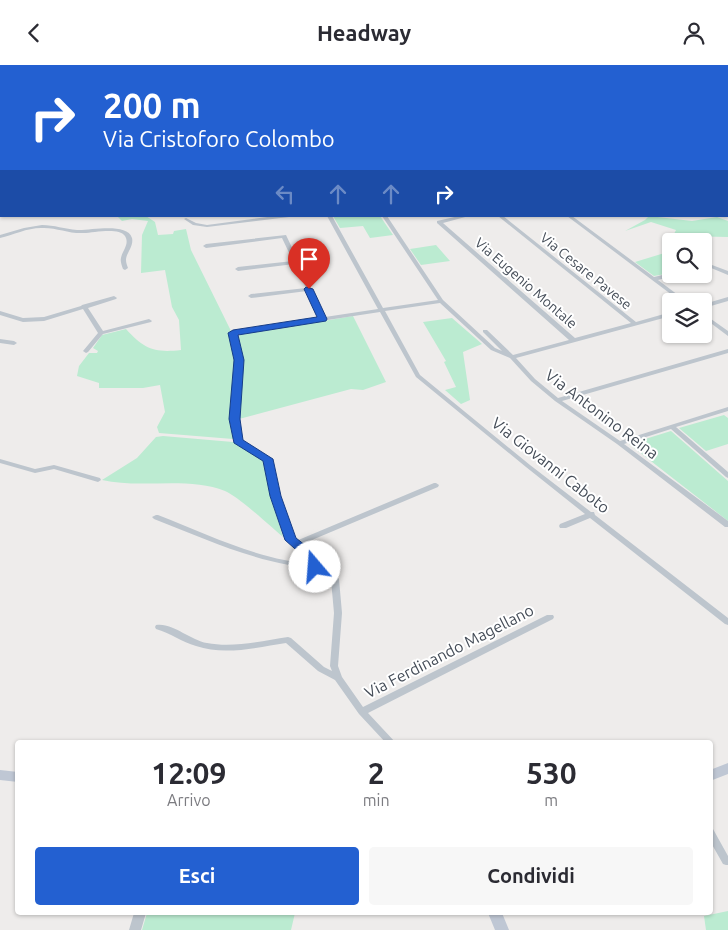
<!DOCTYPE html>
<html lang="it">
<style>
body{margin:0;font-family:Ubuntu,sans-serif;background:#f7f7f7;color:#2b2b33;height:100vh;display:flex;flex-direction:column;font-size:19px;white-space:nowrap}
*{box-sizing:border-box;margin:0}
p{font-size:16px;color:#7c7c81}
.icon{flex:none;width:28px;height:28px;fill:none;stroke:currentColor;stroke-width:2;stroke-linecap:round;stroke-linejoin:round}
.map{position:relative;flex:1;overflow:hidden}
.drawer{position:absolute;left:15px;top:675px;width:698px;height:175px;display:flex;flex-direction:column;background:#fff;border-radius:5px;box-shadow:0 1px 4px #0004}
.drawer>*{flex:none}
.banner{position:absolute;left:0px;top:0px;width:729px;height:152px;box-shadow:0 1px 4px #0004;background:#2360d1;color:#fff;overflow:hidden}
.buttons{position:absolute;left:662px;top:168px;display:grid;gap:10px}
.buttons a{display:grid;place-items:center;width:50px;height:50px;border-radius:5px;background:#fff;box-shadow:0 1px 4px #0004;font-size:25px}
.pin{position:absolute;display:grid;place-items:center;width:42px;height:42px;color:#fff;margin:-51px -21px;border-radius:50% 50% 50% 0;rotate:-45deg;box-shadow:0 0 5px #0007}
.pin .icon{rotate:45deg}
.me{position:absolute;width:55px;margin:-28px;rotate:342deg;stroke-linejoin:round;filter:drop-shadow(0 0 4px #0008)}
.turn{display:flex;align-items:center;gap:18px;height:105px;padding:0 20px;font-size:22px}
.turn .icon{width:65px;height:65px;stroke-width:2.5}
.turn b{display:block;font-size:35px;line-height:42px}
.lanes{display:flex;align-items:center;height:48px;padding:0 20px;background:#0003;justify-content:center;gap:25px;direction:ltr}
.lanes .off{opacity:.35}
.eta{display:flex;justify-content:space-evenly;align-items:center;height:85px;text-align:center}
.eta b{font-size:30px;font-weight:600;line-height:35px}
.primary-button{display:flex;gap:10px;margin-top:auto;padding:10px 20px}
.primary-button a{flex:1;height:58px;border-radius:5px;background:#2360d1;color:#fff;font-size:20px;font-weight:600;line-height:58px;text-align:center}
.primary-button a+a{background:#f7f7f7;color:#2b2b33}
header{display:flex;justify-content:space-between;align-items:center;height:65px;padding:0 20px;background:#fff;font-size:22px;font-weight:600}
.map>svg:first-child{display:block}
</style>
<header><svg class="icon" aria-label="back" viewBox="0 0 24 24"><path d="M15 5l-7 7 7 7"/></svg>Headway<svg class="icon" aria-label="person" viewBox="0 0 24 24"><circle cx="12" cy="8" r="4"/><path d="M4 21q1-7 8-7t8 7"/></svg></header>
<div class="map">
<svg width="728" height="865" viewBox="0 0 728 865">
<rect width="100%" height="100%" fill="#eeeceb"/>
<!-- green -->
<path fill="#bbebd1" d="M117,151h29l9,6 3,13 15,-1 1,-3 12,-2 5,21 40,81 -2,1 7,29 -4,57 1,21 -74,-6 -2,-6 8,-15 -5,-27 -17,3h-44v-5l-22,-7 2,-10 10,-13h8l1,-2 -5,-3 9,-13 24,-6c18,20 28,24 55,21l-2,-30 -7,-13 -7,-37 -24,3 1,-38 6,-14 -16,-2 -10,2z
M333,151h47l13,19 -23,3 -7,-12 -23,2z
M649,151l43,5 25,-4 11,4v16l-48,-1 -6,-2 2,-4 -25,-8 -26,9 20,-11z
M436,180l14,16 -29,4 -11,-16z
M671,186v22l-17,3 -19,-14z
M353,251l33,66 -23,8 -12,-1 -112,30 3,-62 -5,-16 3,-6z
M452,253l30,26 -19,8 7,48 -9,4 -16,-14 11,-3 -12,-25 2,-1 -23,-39z
M724,350l4,3v26l-22,7 -27,-23z
M671,366l57,50v40l-99,-77z
M163,371l70,6 30,16 8,39 12,40c-13,-11 -44,-40 -58,-46 -36,-15 -85,-2 -123,-11l35,-22 19,-21z
M728,846v19h-22l-2,-14z
M147,848h148l-4,17h-149z"/>
<g fill="none" stroke-linecap="round" stroke-linejoin="round">
<!-- minor -->
<path fill="#bdc5cd" fill-rule="evenodd" d="M91,0h5l1,1h-4z
M158,0h5l1,1h-4z
M187,0h24l2,1h-21z
M368,0h5l-2,1h-4z
M415,0h11l2,1h-10z
M498,0h5l1,1h-4z
M598,0h4l-1,1h-4z
M0,51h1v2h-1z
M0,143h1v3h-1z
M275,151h16l-2,1 -82,10 -14,-2 -9,-6 2,-1 10,5 11,2z
M327,151h5l51,92 55,-8 -56,-84h5l56,84 52,48 7,3 -19,-19v-2h4l26,25 56,-15 -132,-117v-2l22,-5h10l-26,7 132,115 56,-15 -133,-107h5l133,106 35,-10v4l-155,42 19,21 23,19 170,-49v4l-166,48 58,40 108,-34v4l-52,16 52,45v6l-2,-1 -55,-48 -47,15 104,77v6h-3l-108,-83 -62,-43 -24,-20 -21,-23 -19,-8 -51,-47 -55,8 35,64 110,90 61,47h3l1,3 133,103v7l-3,-1 -135,-106 -24,10h-6l-1,-2 1,-2 25,-10 -59,-47 -110,-90 -36,-65 -144,22 6,26 -4,59 3,21 27,16 4,5 6,35 15,43 3,2 138,-58h2l3,2 -1,2 -138,58 27,20 12,14 3,34 -4,53 4,11 21,30 184,-92h6l1,2 -1,2 -185,94 28,30h-10l-27,-29 -24,-34 -17,-9 -32,-28c-28,4 -61,13 -90,3 -14,-4 -26,-13 -40,-17l-1,-2 1,-2c16,-3 34,15 51,18 26,5 55,-2 81,-6l3,1 33,29 8,4 -2,-5 4,-53 -3,-33 -9,-11c-59,-3 -114,-29 -168,-50l-2,-2 4,-2h2c51,20 103,46 157,49l-29,-24 -14,-44 -6,-35 -2,-3 -29,-17 -3,-22 4,-59 -6,-27 3,-2 87,-13 -13,-27 -56,7 -3,-2 3,-2 55,-6 -12,-24 -56,7 -3,-2 3,-2 55,-6 -11,-23 -76,10 -3,-2 3,-2 80,-9 39,82 53,-8z
M567,151h5l82,61 17,-4 6,1v1l-19,5 28,21h-6z
M42,160c12,0 23,4 35,5 12,1 50,-8 55,8 2,8 -6,15 -6,22 0,3 1,5 2,8l-3,2 -2,-1c-1,-3 -3,-8 -2,-11 1,-7 9,-14 4,-22 -6,-9 -32,-3 -41,-3 -15,1 -28,-6 -43,-5 -14,0 -28,7 -41,10v-3l24,-7z
M704,197l24,9v4l-24,-10z
M114,231l3,2 -1,1 -28,9 15,23 46,-12 3,2 -1,1 -48,12 -15,18 -2,1 -3,-2 15,-18 -15,-24 -39,12 -21,1 -23,-7v-4l23,7 21,-1 37,-11 1,-1z
M728,232v4l-24,7v-4z
M704,249l24,17v5l-24,-18z
M0,274l14,2 3,2 -3,2 -14,-2z
M0,394l35,10 19,-4 46,13 1,2 -3,2 -44,-13 -19,4 -35,-10z
M710,763l3,1 15,27v9h-2l-3,-1 -13,-23z"/>
<!-- tertiary -->
<path fill="#bdc5cd" fill-rule="evenodd" d="M1,79v4l-1,1v-4z
M134,848h12l-5,17h-12z"/>
<!-- secondary -->
<path fill="#bfc7d4" fill-rule="evenodd" d="M728,698v11l-18,7v-11z
M0,705l18,2v10l-18,-2z
M488,848h14l7,17h-14z"/>
</g>
<!-- route -->
<path fill="#2360d1" stroke="#173e88" d="M306,222l7,2 14,30 -1,2 -88,14 6,25 -4,59 3,21 30,19 8,37 15,42 33,26 1,3 -6,4 -13,-1 -2,-3 3,-3 -27,-24 -15,-44 -7,-35 -29,-18 -5,-24 5,-59 -6,-27 5,-3 84,-13 -13,-28z"/>
<g text-anchor="middle" stroke-width="4" stroke-linejoin="round" paint-order="stroke">
<!-- far-street labels -->
<g font-size="14" fill="#454d58" stroke="#fff">
<text transform="translate(586 206) rotate(39)" y="5">Via Cesare Pavese</text>
<text transform="translate(526 218) rotate(41)" y="5">Via Eugenio Montale</text>
</g>
<!-- street labels -->
<g font-size="16" fill="#454d58" stroke="#fff">
<text transform="translate(602 349) rotate(37)" y="6">Via Antonino Reina</text>
<text transform="translate(551 400) rotate(38)" y="6">Via Giovanni Caboto</text>
<text transform="translate(449 586) rotate(-27)" y="6">Via Ferdinando Magellano</text>
</g>
</g>
</svg>
<div class="buttons">
<a><svg class="icon" aria-label="search" viewBox="0 0 24 24"><circle cx="10" cy="10" r="6"/><path d="M15 15l6 6"/></svg></a>
<a><svg class="icon" aria-label="layers" viewBox="0 0 24 24"><path d="M12 4l9 5-9 5-9-5zM3 14l9 5 9-5"/></svg></a>
</div>
<div class="pin" style="left:309px;top:224px;background:#d93025"><svg class="icon" aria-label="arrive" viewBox="0 0 24 24"><path d="M6 21V4h12l-3 4 3 4H6"/></svg></div>
<svg class="me" style="left:315px;top:502px" viewBox="-20 -20 40 40"><circle r="19" fill="#fff"/><path d="M0-13L10 11 0 6-10 11z" fill="#2360d1"/></svg>
<div class="banner">
<div class="turn"><svg class="icon" aria-label="right" viewBox="0 0 24 24"><path d="M7 20v-9h11M14 6l5 5-5 5"/></svg><div><b>200 m</b>Via Cristoforo Colombo</div></div>
<div class="lanes"><svg class="icon off" aria-label="left" viewBox="0 0 24 24"><path d="M17 20v-9H6M10 6l-5 5 5 5"/></svg><svg class="icon off" aria-label="ahead" viewBox="0 0 24 24"><path d="M12 20V5M6 11l6-6 6 6"/></svg><svg class="icon off" aria-label="ahead" viewBox="0 0 24 24"><path d="M12 20V5M6 11l6-6 6 6"/></svg><svg class="icon" aria-label="right" viewBox="0 0 24 24"><path d="M7 20v-9h11M14 6l5 5-5 5"/></svg></div>
</div>
<section class="drawer">
<div class="eta">
<div><b>12:09</b><p>Arrivo</p></div>
<div><b>2</b><p>min</p></div>
<div><b>530</b><p>m</p></div>
</div>
<div class="primary-button"><a>Esci</a><a>Condividi</a></div>
</section>
</div>
